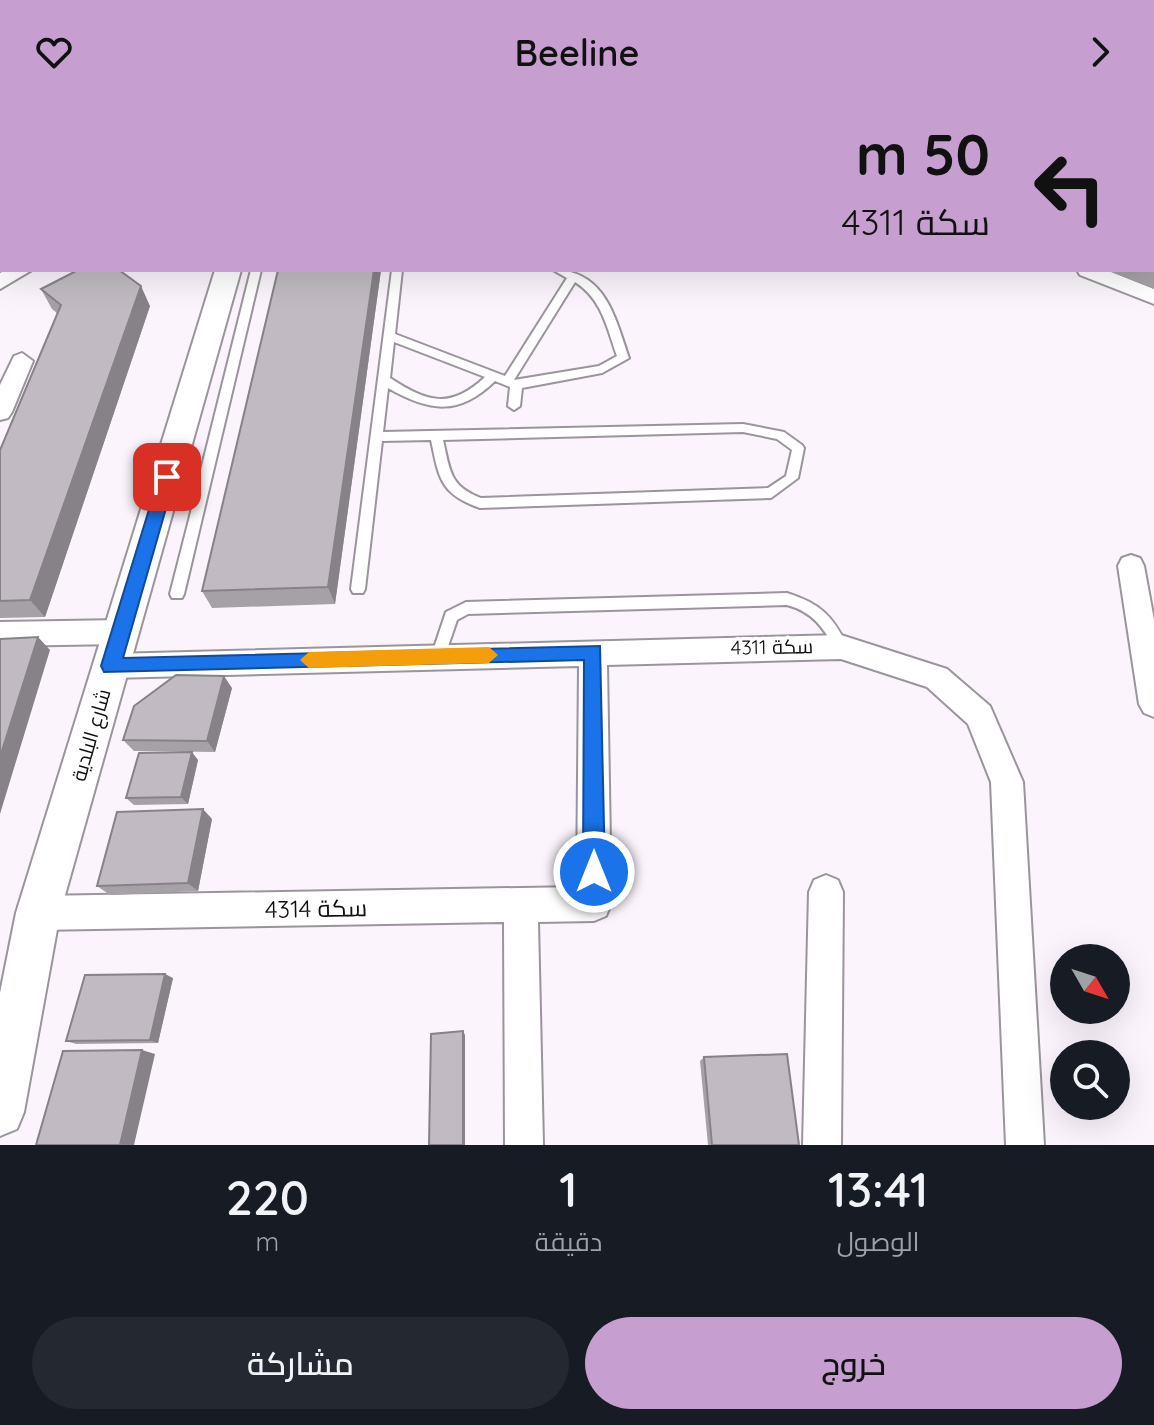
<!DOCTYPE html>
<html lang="ar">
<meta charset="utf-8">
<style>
body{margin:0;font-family:Quicksand,Cairo,sans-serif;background:#242831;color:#f1f3f6;direction:rtl;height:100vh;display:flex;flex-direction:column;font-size:30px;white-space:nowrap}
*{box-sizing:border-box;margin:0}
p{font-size:26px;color:#9ea1a6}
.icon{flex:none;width:44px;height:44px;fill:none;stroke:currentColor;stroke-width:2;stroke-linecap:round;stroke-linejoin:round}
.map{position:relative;height:1041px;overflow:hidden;direction:ltr}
.sheet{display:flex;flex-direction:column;background:#171b24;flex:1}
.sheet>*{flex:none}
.top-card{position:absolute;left:0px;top:0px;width:1154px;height:168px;box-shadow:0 8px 32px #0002;direction:rtl;background:#c69ed0;color:#111;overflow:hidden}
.needle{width:52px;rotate:129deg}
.buttons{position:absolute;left:1050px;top:840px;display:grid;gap:16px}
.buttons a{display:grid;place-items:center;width:80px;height:80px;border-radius:50%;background:#171b24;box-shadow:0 8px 32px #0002;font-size:40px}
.pin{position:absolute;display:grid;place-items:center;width:68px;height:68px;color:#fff;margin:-34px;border-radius:16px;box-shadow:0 4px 12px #0006}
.me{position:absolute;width:88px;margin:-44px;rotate:0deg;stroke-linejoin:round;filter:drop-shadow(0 0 6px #0008)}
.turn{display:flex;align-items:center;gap:28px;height:168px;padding:0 32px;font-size:36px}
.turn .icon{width:104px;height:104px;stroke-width:2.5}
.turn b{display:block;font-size:56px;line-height:68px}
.eta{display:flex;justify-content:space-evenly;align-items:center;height:136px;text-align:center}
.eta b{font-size:48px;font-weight:600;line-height:56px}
.primary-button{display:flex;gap:16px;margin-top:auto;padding:16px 32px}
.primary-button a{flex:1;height:92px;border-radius:48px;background:#c69ed0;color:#111;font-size:32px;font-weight:600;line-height:92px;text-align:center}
.primary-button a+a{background:#242831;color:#f1f3f6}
header{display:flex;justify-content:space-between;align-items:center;height:104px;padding:0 32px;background:#c69ed0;color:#111;font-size:36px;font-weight:600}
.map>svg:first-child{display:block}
</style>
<header><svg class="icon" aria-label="forward" viewBox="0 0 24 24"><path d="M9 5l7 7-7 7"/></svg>Beeline<svg class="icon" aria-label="heart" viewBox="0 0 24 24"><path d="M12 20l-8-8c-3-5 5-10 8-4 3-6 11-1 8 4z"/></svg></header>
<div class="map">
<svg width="1154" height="1041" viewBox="0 0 1154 1041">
<rect width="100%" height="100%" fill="#fbf4fc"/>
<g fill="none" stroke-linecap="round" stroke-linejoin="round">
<!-- service casing -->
<g stroke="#9b949c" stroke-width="4">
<path id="service" d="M954,0h12l1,2h-12z
M1154,68v8l-2,1v-8z
M1152,102l2,1v6l-2,-1z
M251,166h10l-77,324 -2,4h-10l-2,-4 22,-86 -33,1 -6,-5 6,-5 35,-1z
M392,166h10l-7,64 110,42 62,-98 -14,-8c52,0 62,47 76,88l-27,15 -80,15 -2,18 -6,4 -6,-4 2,-19 -15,-6c-36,35 -65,31 -107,7l-5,44 360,-8 41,8 18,13 2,3 -6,30 -27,20 -291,10c-40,-14 -41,-30 -49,-68l-49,1 -17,148 -2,4h-10l-2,-4zM575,178c27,17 32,46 42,74l-18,10 -85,14zM394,238l91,35c-35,33 -58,25 -95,1zM743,328l34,7 15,11 -6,26 -18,12 -287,10c-32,-12 -31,-28 -38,-58z
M787,489c34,11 45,22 61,54l-2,4 -5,2 -5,-2c-12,-23 -23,-39 -49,-46l-319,9 -11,6 -14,41 -5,2 -5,-2 -2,-4 15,-45 20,-10z"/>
</g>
<!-- minor casing -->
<g stroke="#9b949c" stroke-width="4">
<path id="minor" d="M0,0h18l-16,2v5z
M2,55v12l-2,1v-12z
M0,125h2v13h-2z
M6,166h26l-32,19v-16z
M1077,166h29l48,19v15l-74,-29z
M22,249l11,8 -21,51 -4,6 -8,2v-35l14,-29z
M1131,451l9,3 4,8 10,54v97l-10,-4 -5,-9 -21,-138 4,-8z
M121,516l10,4 4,8 -4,8 -10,4 -121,2v-24z
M841,531l106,34 43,37 33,76 21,363h-38l-15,-363 -23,-58 -41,-37 -86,-28 -234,6 4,239 -5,12 -12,5 -56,1 5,223h-38l-1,-223 -466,8 -12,-5 -5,-12 5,-12 12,-5 539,-9 2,-221 -468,12 -10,-3 -4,-9 4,-9 10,-3z
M826,771l12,5 5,12 -2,253h-38l6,-253 5,-12z"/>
</g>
<!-- tertiary casing -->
<g stroke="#9b949c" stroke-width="4">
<path id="tertiary" d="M265,0h22v2h-22z
M215,166h26l-181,643 -36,199 -7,17 -17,7v-143l16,-80z"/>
</g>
<!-- service -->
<use href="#service" fill="#fff" fill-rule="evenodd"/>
<!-- minor -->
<use href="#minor" fill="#fff" fill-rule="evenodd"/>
<!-- tertiary -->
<use href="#tertiary" fill="#fff" fill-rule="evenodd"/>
</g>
<!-- wall -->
<path fill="#a6a0a7" d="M1154,78v19h-2v-16z
M1152,107h2v78l-47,-19h45z
M278,166h103l-46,334 -123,4 -10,-17z
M41,185l109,17 -105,311 -45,1v-168l58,-136 -6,-5z
M232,584l-17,64 -81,-1 -11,-11z
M198,656l-10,44 -54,1 -8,-7z
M212,715l-14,72 -88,4 -13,-9z
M173,874l-15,65 -82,1 -10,-3z
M704,953l95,88h-91l-8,-84z"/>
<!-- shaded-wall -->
<path fill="#878288" d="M342,0h9l1,2h-14z
M2,30v13l-2,1v-13z
M374,166h7l-46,334 -7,-17z
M141,182l9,20 -105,311 -15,-17z
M38,533l12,13 -50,164v-57z
M224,572l8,12 -17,64 -8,-11z
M192,648l6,8 -10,44 -7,-7z
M203,705l9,10 -14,72 -10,-8z
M165,870l8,4 -15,65 -8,-3z
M463,927l2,4v110h-2z
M142,946l13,4 -21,91h-14z"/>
<!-- building -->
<path fill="#c1bac2" stroke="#878288" stroke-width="2" d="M189,0h50l1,1v1h-55z
M300,0h42l-4,2h-42z
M2,12v18l-2,1v-18z
M1152,107h2v59l-2,-1z
M78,166h41l22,16 -111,314 -30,1v-151l61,-145 -20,-16z
M278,166h96l-46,317 -126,4z
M38,533l-38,120v-118z
M176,571l48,1 -17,65 -84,-1 11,-34z
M192,648l-11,45 -55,1 13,-45z
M203,705l-15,74 -91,3 20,-74z
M165,870l-15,66 -84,1 19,-66z
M463,927v114h-34l2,-111z
M142,946l-22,95h-84l27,-94z
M787,950l12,91h-87l-8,-88z"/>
<!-- route -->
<path fill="#1a73e8" stroke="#114b97" stroke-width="2" d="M167,367l8,6 -52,181 477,-12 5,226 -3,8 -8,3 -7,-3 -4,-8 1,-212 -480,12 -3,-6 58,-189z"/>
<!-- slow -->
<path fill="#f59e0b" d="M489,543l9,8 -9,8 -180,5 -9,-8 9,-8z"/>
<g text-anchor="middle" stroke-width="7" stroke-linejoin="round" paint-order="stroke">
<!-- street labels -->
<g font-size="20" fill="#110e11" stroke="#fff">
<text transform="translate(772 543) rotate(-1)" y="7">سكة 4311</text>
<text transform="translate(91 631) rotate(-74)" y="7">شارع البلدية</text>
</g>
<!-- near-street labels -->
<g font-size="24" fill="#110e11" stroke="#fff">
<text transform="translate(316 805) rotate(-1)" y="8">سكة 4314</text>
</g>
</g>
</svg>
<div class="buttons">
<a><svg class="needle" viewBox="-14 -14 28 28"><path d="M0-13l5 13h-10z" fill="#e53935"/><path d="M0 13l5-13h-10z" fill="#9ea1a6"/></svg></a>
<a><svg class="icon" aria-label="search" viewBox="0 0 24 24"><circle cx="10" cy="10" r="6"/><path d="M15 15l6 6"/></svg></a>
</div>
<div class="pin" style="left:167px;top:373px;background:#d93025"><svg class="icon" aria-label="arrive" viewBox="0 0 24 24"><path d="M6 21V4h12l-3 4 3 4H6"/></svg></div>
<svg class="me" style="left:594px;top:768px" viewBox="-20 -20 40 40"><circle r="17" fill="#1a73e8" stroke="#fff" stroke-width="3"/><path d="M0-11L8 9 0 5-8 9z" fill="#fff"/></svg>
<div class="top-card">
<div class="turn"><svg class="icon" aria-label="left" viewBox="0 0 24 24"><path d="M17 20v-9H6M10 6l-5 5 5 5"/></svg><div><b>50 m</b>سكة 4311</div></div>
</div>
</div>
<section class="sheet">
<div class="eta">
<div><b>13:41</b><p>الوصول</p></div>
<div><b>1</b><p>دقيقة</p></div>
<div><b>220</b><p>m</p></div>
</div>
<div class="primary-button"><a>خروج</a><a>مشاركة</a></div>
</section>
